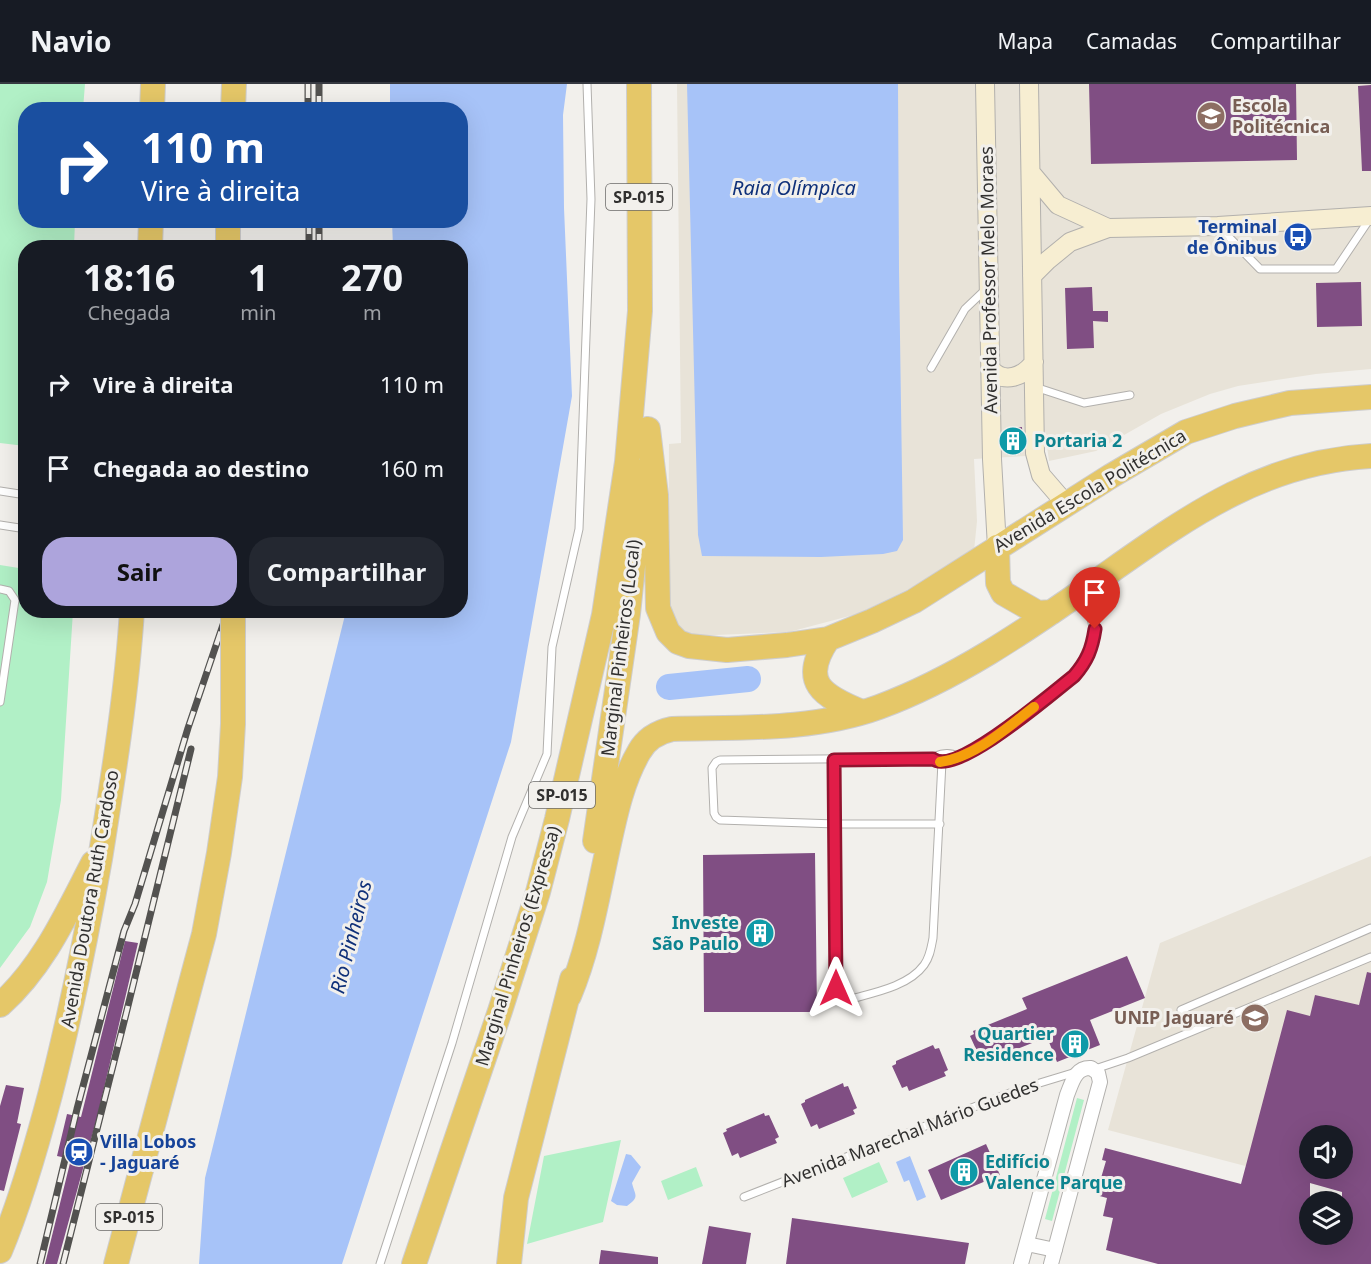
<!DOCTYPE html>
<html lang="pt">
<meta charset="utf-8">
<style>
body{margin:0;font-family:"Noto Sans",sans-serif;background:#242831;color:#f1f3f6;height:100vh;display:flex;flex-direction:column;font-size:22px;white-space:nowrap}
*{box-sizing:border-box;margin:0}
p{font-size:20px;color:#9ea1a6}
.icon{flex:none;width:33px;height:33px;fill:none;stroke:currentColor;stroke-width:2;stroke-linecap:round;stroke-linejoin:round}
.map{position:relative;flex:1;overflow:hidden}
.panel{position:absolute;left:18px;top:156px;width:450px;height:378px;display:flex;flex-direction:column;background:#171b24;border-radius:24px;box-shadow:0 6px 24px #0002}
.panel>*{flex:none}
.banner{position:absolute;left:18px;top:18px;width:450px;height:126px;border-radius:24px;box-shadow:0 6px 24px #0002;background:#1a4fa0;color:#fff;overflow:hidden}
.controls{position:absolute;left:1299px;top:1041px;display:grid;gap:12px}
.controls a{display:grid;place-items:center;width:54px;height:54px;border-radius:50%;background:#171b24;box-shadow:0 6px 24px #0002;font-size:30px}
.pin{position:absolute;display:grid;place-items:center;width:51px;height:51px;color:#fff;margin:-62px -26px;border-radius:50% 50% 50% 0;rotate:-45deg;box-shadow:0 0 6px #0007}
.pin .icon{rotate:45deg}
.me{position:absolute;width:66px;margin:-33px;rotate:0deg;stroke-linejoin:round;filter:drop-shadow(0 0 4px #0008)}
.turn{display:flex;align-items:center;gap:21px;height:126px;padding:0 24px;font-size:27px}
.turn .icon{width:78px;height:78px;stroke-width:2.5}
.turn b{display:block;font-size:42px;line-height:51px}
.eta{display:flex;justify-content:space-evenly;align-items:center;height:102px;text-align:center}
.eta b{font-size:36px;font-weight:700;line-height:42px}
.action{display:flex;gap:12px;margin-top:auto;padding:12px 24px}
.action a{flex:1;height:69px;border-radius:24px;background:#ada4dc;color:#111;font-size:24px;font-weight:700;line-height:69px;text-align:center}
.action a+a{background:#242831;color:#f1f3f6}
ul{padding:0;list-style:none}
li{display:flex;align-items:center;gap:18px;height:84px;padding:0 24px}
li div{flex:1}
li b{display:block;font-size:22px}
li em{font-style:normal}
header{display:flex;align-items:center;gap:36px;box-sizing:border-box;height:84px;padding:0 30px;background:#171b24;border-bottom:2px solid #363941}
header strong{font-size:28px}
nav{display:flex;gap:33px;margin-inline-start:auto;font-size:21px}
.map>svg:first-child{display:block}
</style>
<header>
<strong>Navio</strong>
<nav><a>Mapa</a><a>Camadas</a><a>Compartilhar</a></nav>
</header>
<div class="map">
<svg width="1371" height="1180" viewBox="0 0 1371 1180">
<rect width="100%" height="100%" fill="#f2f0ec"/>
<!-- built -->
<path fill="#e8e3d8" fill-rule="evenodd" d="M677,0h694v285l-55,5 -78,12 -28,8 -49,20 -65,37 -47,10 -4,-30 -21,1 2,24 -52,3 3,62 -3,30 -57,34 -60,29 -68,18 -98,4 -13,-8 -10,-15 1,-169 12,-1z
M1371,772v343l-263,-69 52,-187zM1310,1052h32v32h-32z"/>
<!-- green -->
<path fill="#b1f0c6" d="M0,0h85l-2,25 -57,1v110l49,1 -1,26 -48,1 -1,198 -25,-3z
M0,481l25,4 1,41 47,1 -12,189 -14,82 -17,45 -30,41z
M1077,1014l7,2 -32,121 -7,-2z
M621,1056l-18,82 -76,22 17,-88z
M879,1078l9,20 -36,16 -9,-20z
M696,1083l7,19 -35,14 -7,-19z"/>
<!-- water -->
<path fill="#a7c3f8" d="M390,0h177l-4,31 1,93 8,188 -61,346 -169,522h-143l6,-86 141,-567 114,-1v-362l-67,-1 -1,-26 68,-1v-110l-70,-1z
M687,0h211l1,185 4,271 -6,11 -14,3 -62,3 -119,-1 -4,-21z
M626,1070l5,1 10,12 -9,16c3,13 8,13 -5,23l-10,-1 -6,-4z
M910,1072l16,41 -9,4 -8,-21 -5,2 -8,-20z"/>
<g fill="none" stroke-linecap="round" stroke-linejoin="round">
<!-- river -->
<path stroke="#a7c3f8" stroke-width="26" d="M669,603l79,-8"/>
</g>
<!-- building -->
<path fill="#804e83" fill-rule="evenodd" d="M1089,0h207l1,76 -206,4z
M1371,1v86h-9l-4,-85z
M1361,198l1,44 -45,1 -1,-44z
M1092,203l1,24h15v11l-15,-1 1,27 -27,1 -2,-61z
M1022,343l1,24 -3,3h-8l-1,-11 -8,1v-11l4,-5z
M815,769l2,159h-113l-1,-157z
M125,857l13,2 -40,171 -41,150h-12l26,-105 -14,-3 10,-42 14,3z
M1127,872l18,42 -55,22 10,25 -43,17 -10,-25 -60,24 -2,-5 -5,2 -10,-22 4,-2 -1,-3 54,-22 -5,-11z
M1367,888l4,1v291h-213l-52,-14 7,-32 -10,-2 4,-18 -11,-3 10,-34 -4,-1 3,-12 136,36 46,-174 23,6 5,-21 44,10zM1310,1052h32v32h-32zM1310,1099l32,9v42h-32z
M933,961l2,4 4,-1 9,22 -4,2 2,4 -37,15 -2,-5 -5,2 -10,-22 4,-2v-3z
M843,999l1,4 4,-1 9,22 -4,2 2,4 -36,15 -2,-5 -6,3 -10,-23 4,-2v-2z
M6,1001l18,3 -7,35 4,1 -17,67 -4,-1v-84z
M764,1029l1,3 4,-1 10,22 -4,2 2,4 -37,15 -2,-5 -6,3 -9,-23 4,-2 -1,-2z
M986,1060l14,31 -59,25 -13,-30z
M792,1134l177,25 -4,21h-179z
M709,1142l42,7 -5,31h-44z
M601,1166l57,7v7h-59z"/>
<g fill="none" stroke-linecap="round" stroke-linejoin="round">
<!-- lane casing -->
<g stroke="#b2b0ad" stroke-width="9">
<path id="lane" d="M1220,144l40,41h76l33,-49
M931,284l34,-59 21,-20
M1035,303l49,16 46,-8
M0,407l26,4
M0,441l26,4
M0,505l9,2 6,9 -15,102
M933,674c6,-5 17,-6 24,-2
M834,676l2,228 2,7 9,5c25,-7 61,-13 77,-35 6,-8 7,-17 9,-27l9,-176
M940,740h-104l-116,-4 -4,-3 -2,-4 -2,-45 4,-6 4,-2 213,-2c24,19 119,-66 141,-82 25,-29 24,-46 9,-79
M1181,926l190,-82
M1095,985l33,-11 243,-101
M744,1113l276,-108 56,-17
M380,1180l72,-221 60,-206 35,-83 5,-107 27,-118 12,-330 -4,-115"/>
</g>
<!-- street casing -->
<g stroke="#b2b0ad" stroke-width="16">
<path id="street" d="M1027,1160l28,6
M1021,1180l46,-169c5,-12 8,-28 24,-27l7,5 2,9 -49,182"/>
</g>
<!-- secondary casing -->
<g stroke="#b2b0ad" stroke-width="20">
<path id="secondary" d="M985,0l7,375 5,88
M1029,0l6,369 6,22 25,29
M1032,90l26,31 50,23
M1032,192l16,-16 22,-18 38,-14 110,-2 153,-10
M991,285c13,16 33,7 43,-7"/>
</g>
<!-- highway casing -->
<g stroke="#cecdcd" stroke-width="26">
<path id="highway" d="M152,26l1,-26
M233,26l1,-26
M150,164l1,-28
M228,164v-28
M648,345l8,66 2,113 10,24 10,10 11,4 38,4 60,-5 41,-6 44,-18 42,-20 197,-125 75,-44 49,-16 55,-13 81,-6
M997,463l1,36 5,10 35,20 14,-1
M828,555c-29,43 -6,57 34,73
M595,757l33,-227 15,-143
M569,912c20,-48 28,-98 39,-148 7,-32 14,-67 31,-96 7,-13 19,-20 33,-23 68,-2 141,2 207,-22 76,-28 146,-76 212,-122 89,-62 167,-123 280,-129
M0,921c43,-38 67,-92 93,-142
M0,1167c21,-50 36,-103 50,-156 20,-78 36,-157 50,-236 13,-81 27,-167 32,-249
M116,1180l25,-94
M414,1180l86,-253 38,-119 19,-73 47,-204 23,-153 13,-151 -1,-227
M509,1180l7,-66 56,-219"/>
</g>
<!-- lane -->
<use href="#lane" stroke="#fff" stroke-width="7"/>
<!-- street -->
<use href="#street" stroke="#fff" stroke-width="14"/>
<!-- secondary -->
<use href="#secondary" stroke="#f7eed2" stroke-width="18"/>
<!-- highway -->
<use href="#highway" stroke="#e5c768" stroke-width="24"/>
<!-- rail casing -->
<g stroke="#535250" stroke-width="7">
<path id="rail" d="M308,0v26
M319,26v-26
M309,136v28
M319,164v-28
M40,1180l37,-155 47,-178 11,-27 53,-176 40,-118
M63,1180l63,-250 65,-265"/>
</g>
<!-- rail -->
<use href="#rail" stroke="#f2f0ec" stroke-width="4.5" stroke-dasharray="14" stroke-linecap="butt"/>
<!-- highway-bridge casing -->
<g stroke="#cecdcd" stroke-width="26" stroke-linecap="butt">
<path id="highway-bridge" d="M141,1086l63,-236 15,-81 11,-76 3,-53v-114"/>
</g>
<!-- highway-bridge -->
<use href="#highway-bridge" stroke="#e5c768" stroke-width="24"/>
</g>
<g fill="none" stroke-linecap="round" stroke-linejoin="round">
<!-- route casing -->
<g stroke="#92132f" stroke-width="15">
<path id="route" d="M836,904l-2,-228 99,-1c24,17 119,-66 141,-83 13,-15 18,-27 21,-47"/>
</g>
<!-- route -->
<use href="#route" stroke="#e11d48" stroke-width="10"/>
<!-- slow -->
<path stroke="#f59e0b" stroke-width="10" d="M940,678c34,-4 68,-35 94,-55"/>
</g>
<!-- icons -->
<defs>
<g id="university-disc" transform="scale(1.5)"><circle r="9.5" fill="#8d6e63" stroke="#f2f0ec"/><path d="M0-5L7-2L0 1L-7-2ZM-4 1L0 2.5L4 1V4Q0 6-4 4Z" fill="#fff"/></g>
<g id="bus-disc" transform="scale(1.5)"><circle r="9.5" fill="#1a4fb4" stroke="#f2f0ec"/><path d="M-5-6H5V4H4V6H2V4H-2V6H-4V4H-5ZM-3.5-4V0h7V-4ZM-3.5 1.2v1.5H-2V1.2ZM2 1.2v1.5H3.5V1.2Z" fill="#fff"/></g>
<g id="building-disc" transform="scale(1.5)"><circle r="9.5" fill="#0f9aa8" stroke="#f2f0ec"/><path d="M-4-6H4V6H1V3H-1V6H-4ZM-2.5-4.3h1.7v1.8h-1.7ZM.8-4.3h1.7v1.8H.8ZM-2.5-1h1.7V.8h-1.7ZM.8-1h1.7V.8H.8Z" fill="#fff"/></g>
<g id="station-disc" transform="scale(1.5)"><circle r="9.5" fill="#1a4fb4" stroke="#f2f0ec"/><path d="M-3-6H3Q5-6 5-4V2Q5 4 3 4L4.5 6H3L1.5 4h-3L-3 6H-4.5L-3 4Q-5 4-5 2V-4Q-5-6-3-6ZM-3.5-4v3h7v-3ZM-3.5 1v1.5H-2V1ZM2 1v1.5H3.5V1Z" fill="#fff"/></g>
</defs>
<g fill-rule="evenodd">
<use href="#university-disc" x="1211" y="32"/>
<use href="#bus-disc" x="1298" y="153"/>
<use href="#building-disc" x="1013" y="357"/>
<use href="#building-disc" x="760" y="849"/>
<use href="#university-disc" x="1255" y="934"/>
<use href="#building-disc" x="1075" y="960"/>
<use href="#station-disc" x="79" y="1068"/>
<use href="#building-disc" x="964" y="1088"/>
</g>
<g text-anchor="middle" stroke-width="6" stroke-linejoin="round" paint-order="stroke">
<!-- shield labels -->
<g fill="#f2f0ec" stroke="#6b6a68" stroke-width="1.5">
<rect x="606" y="100" width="66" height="26" rx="4.5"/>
<rect x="529" y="698" width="66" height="26" rx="4.5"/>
<rect x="96" y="1120" width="66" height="26" rx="4.5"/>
</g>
<g font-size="16" font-weight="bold" fill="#31302f">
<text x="639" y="119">SP-015</text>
<text x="562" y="717">SP-015</text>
<text x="129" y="1139">SP-015</text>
</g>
<!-- education labels -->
<g font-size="18" font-weight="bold" fill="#785e54" stroke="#f2f0ec" text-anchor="start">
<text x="1232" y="28">Escola<tspan x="1232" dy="21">Politécnica</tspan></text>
<text x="1234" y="940" text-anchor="end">UNIP Jaguaré</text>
</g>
<!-- transit labels -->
<g font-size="18" font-weight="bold" fill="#164399" stroke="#f2f0ec" text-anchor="end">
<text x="1277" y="149">Terminal<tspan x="1277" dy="21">de Ônibus</tspan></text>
<text x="100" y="1064" text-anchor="start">Villa Lobos<tspan x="100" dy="21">- Jaguaré</tspan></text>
</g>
<!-- street labels -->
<g font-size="18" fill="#31302f" stroke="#f2f0ec">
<text transform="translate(989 196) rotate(-91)" y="6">Avenida Professor Melo Moraes</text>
<text transform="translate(1090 407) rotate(-31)" y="6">Avenida Escola Politécnica</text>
<text transform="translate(621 564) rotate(-83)" y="6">Marginal Pinheiros (Local)</text>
<text transform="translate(90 815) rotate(-80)" y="6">Avenida Doutora Ruth Cardoso</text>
<text transform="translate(518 862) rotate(-73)" y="6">Marginal Pinheiros (Expressa)</text>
<text transform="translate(910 1049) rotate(-21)" y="6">Avenida Marechal Mário Guedes</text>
</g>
<!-- culture labels -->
<g font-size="18" font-weight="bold" fill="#0d838f" stroke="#f2f0ec" text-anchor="start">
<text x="1034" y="363">Portaria 2</text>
<text x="739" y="845" text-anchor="end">Investe<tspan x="739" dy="21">São Paulo</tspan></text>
<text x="1054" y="956" text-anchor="end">Quartier<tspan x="1054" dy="21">Residence</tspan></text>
<text x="985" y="1084">Edifício<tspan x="985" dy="21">Valence Parque</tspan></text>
</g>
<!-- water labels -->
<g font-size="20" font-style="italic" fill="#10317a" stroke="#f2f0ec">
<text x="794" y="111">Raia Olímpica</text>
<text transform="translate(351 853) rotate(-76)" y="7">Rio Pinheiros</text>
</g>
</g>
</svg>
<div class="controls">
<a><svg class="icon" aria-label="sound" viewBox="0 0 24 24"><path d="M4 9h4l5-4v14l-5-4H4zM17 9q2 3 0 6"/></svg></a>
<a><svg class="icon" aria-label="layers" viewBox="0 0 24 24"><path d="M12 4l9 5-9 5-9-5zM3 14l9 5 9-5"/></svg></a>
</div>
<div class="pin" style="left:1095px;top:545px;background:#d93025"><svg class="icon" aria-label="arrive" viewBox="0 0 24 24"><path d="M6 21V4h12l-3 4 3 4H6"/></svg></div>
<svg class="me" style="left:836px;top:904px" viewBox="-20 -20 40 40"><path d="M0-17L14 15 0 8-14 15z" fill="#e11d48" stroke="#fff" stroke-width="4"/></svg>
<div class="banner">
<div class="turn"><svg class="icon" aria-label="right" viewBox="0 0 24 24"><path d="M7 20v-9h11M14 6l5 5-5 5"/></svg><div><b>110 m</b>Vire à direita</div></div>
</div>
<section class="panel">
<div class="eta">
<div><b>18:16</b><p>Chegada</p></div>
<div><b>1</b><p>min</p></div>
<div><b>270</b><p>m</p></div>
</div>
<ul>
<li><svg class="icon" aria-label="right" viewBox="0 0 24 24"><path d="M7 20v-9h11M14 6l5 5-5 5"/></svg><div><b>Vire à direita</b></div><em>110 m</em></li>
<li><svg class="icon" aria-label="arrive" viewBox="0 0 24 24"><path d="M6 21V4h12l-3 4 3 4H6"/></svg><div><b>Chegada ao destino</b></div><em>160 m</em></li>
</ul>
<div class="action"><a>Sair</a><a>Compartilhar</a></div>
</section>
</div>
